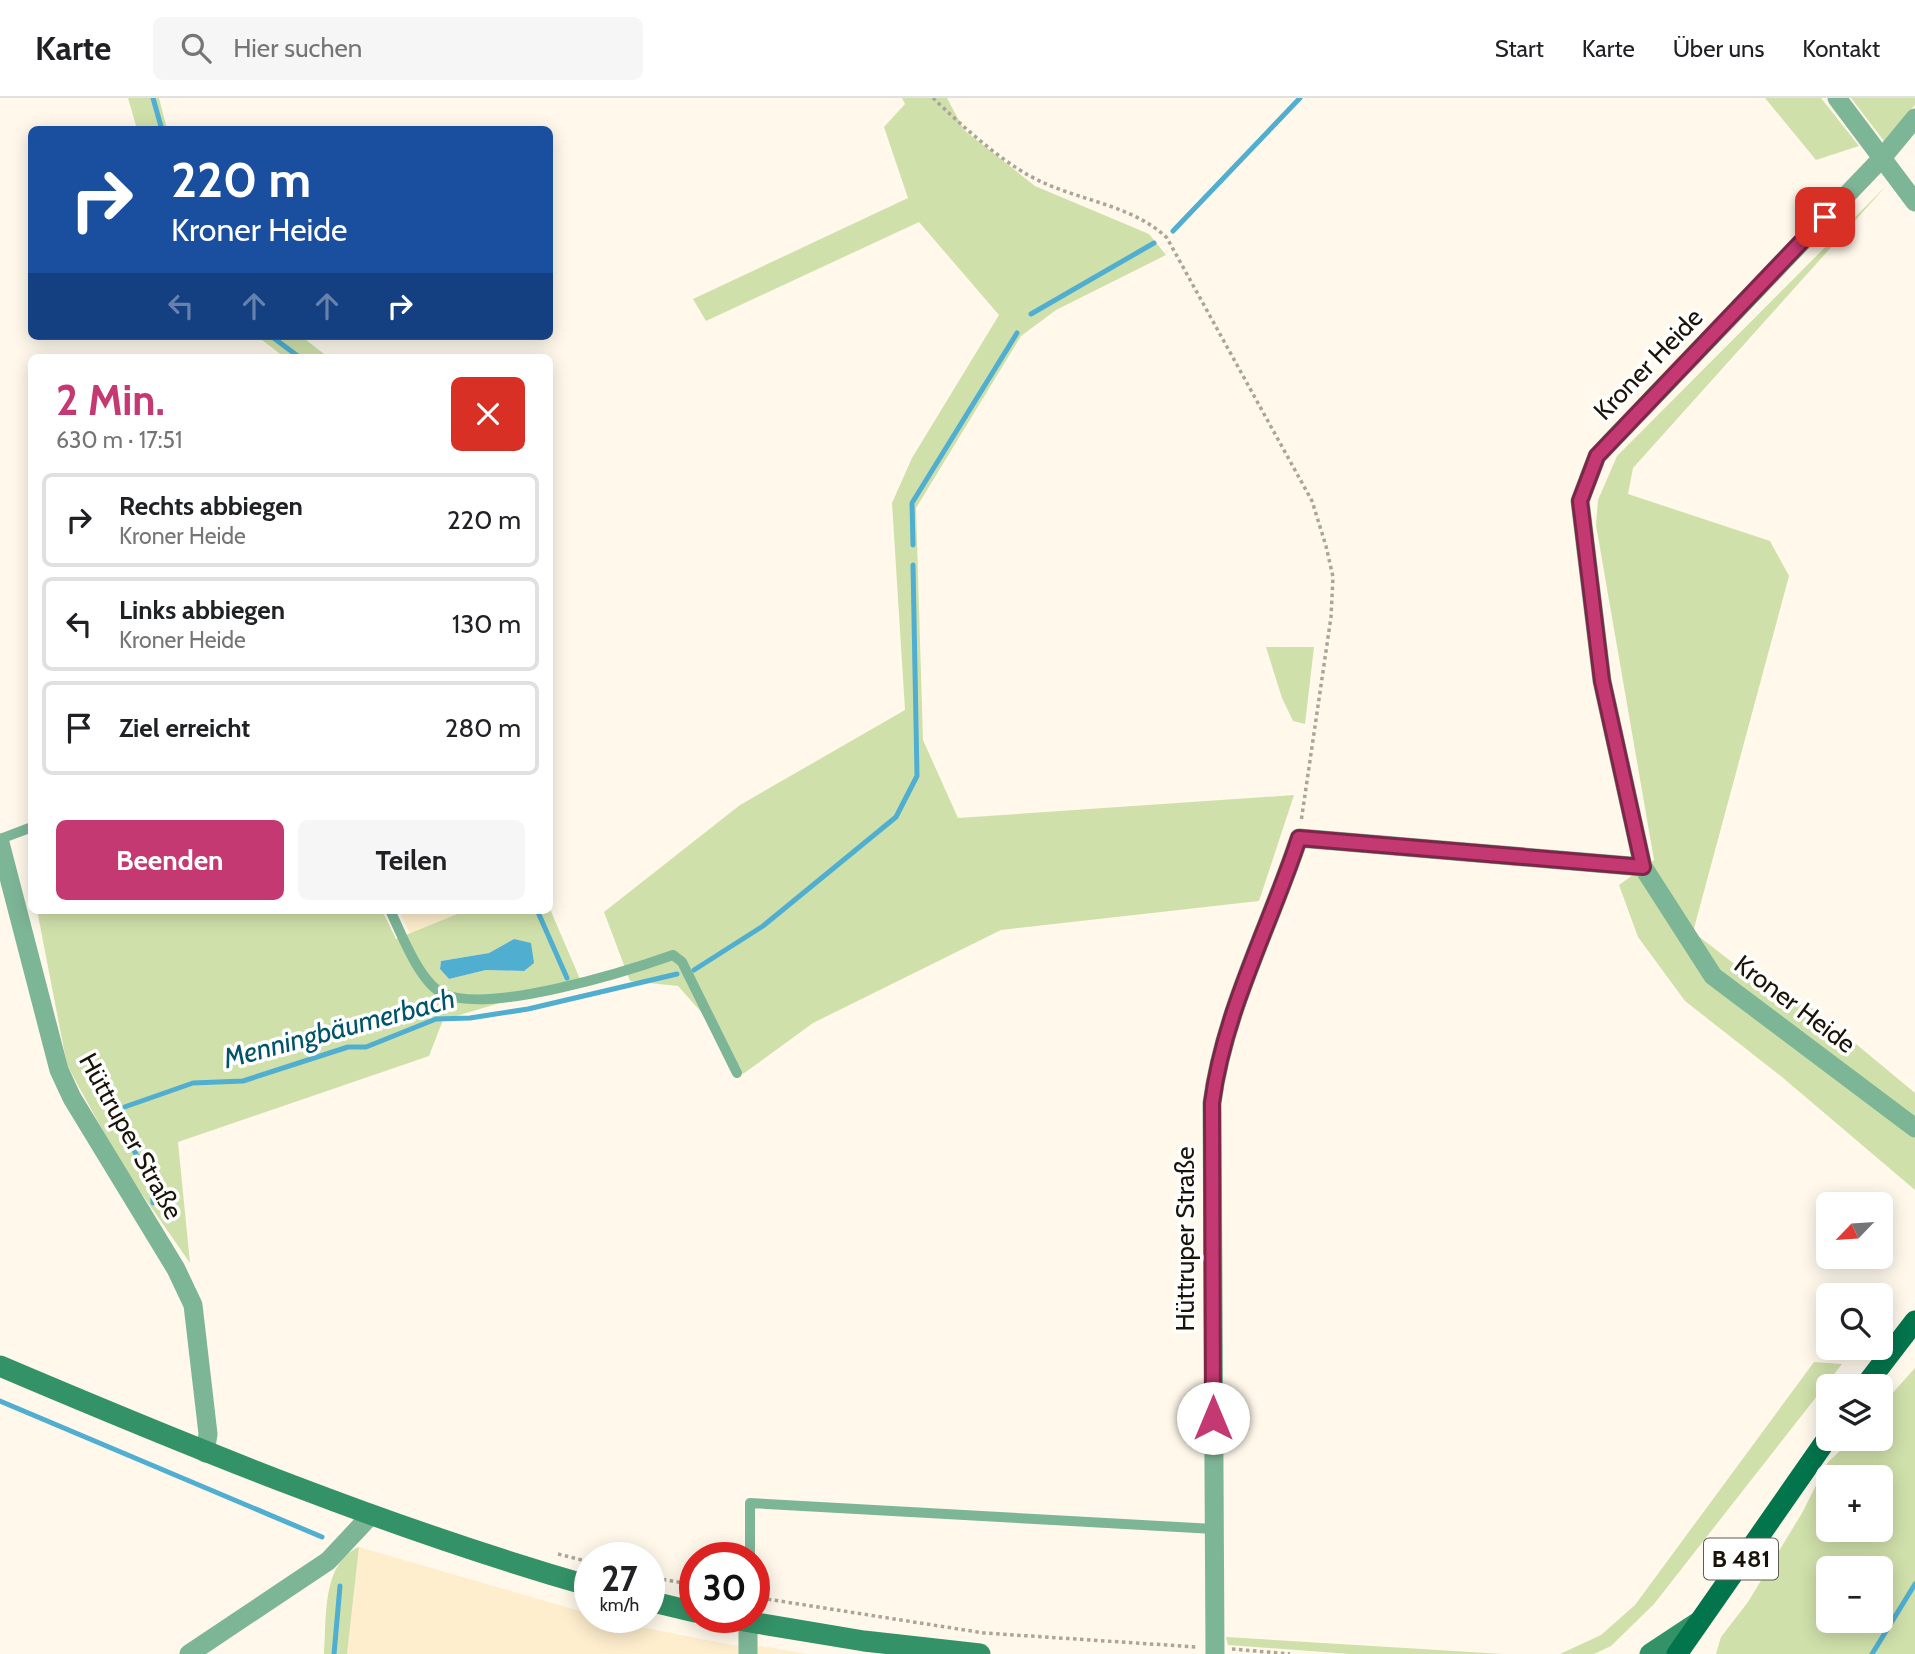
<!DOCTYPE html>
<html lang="de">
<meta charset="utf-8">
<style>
body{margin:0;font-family:Cabin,sans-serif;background:#f6f6f6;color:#202124;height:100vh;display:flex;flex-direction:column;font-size:26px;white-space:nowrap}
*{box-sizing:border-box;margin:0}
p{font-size:23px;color:#757577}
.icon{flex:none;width:38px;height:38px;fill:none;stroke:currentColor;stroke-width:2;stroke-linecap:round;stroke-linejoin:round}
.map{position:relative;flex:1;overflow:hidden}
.drawer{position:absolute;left:28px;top:256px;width:525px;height:560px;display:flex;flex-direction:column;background:#fff;border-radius:10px;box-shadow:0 4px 18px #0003}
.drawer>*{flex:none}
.guide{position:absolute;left:28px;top:28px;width:525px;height:214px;border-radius:10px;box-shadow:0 4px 18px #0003;background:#1a4fa0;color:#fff;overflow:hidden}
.needle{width:46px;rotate:245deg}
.buttons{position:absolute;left:1816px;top:1094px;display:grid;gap:14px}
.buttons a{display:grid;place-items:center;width:77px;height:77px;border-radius:10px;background:#fff;box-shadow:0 4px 18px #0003;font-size:35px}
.speed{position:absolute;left:574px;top:1444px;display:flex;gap:14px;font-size:35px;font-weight:700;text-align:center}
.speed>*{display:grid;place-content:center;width:91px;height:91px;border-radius:50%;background:#fff;box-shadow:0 4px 18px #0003;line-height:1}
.speed small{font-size:18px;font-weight:400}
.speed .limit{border:10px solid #d22;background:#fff;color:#111}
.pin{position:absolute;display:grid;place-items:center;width:60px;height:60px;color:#fff;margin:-30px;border-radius:14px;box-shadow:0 4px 10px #0006}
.me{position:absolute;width:77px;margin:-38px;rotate:0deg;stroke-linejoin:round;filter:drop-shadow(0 0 5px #0008)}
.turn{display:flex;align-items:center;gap:24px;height:147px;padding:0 28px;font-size:32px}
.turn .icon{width:91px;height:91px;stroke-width:2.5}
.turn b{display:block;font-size:49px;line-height:60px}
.lanes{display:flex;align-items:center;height:66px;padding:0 28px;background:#0003;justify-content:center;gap:35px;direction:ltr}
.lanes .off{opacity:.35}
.round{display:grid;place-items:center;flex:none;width:74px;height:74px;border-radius:10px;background:#f6f6f6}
.overview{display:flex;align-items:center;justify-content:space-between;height:119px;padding:0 28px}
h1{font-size:42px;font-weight:800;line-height:52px;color:#c43971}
.primary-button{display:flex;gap:14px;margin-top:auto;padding:14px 28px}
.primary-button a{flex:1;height:80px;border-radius:10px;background:#c43971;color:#fff;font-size:28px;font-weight:800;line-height:80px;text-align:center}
.primary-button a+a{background:#f6f6f6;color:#202124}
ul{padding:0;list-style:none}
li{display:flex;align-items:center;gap:21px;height:94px;margin:0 14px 10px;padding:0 14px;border:4px solid #e0e0e0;border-radius:10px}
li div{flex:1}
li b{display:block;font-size:26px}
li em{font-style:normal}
header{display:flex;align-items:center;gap:42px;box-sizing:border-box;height:98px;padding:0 35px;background:#fff;border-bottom:2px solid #e0e0e0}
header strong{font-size:33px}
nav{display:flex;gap:38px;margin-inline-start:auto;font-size:24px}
.search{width:490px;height:63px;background:#f6f6f6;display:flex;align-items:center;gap:18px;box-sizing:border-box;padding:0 24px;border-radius:10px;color:#757577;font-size:26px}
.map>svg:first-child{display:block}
</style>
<header>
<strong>Karte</strong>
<div class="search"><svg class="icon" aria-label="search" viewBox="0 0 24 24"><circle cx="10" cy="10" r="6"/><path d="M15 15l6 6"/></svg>Hier suchen</div>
<nav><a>Start</a><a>Karte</a><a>Über uns</a><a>Kontakt</a></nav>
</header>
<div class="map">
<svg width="1915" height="1556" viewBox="0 0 1915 1556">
<rect width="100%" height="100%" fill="#fff8eb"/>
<!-- built -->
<path fill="#feeece" d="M399,812h68l-57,24z
M359,1449l231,67v3l142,28 28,1 48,8h-461z"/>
<!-- green -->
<path fill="#d0e0aa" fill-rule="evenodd" d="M128,0h31l8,31h-30z
M902,0h45l17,32 71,56 114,48 17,21 -110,55 -35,26 -105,172 7,232 35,78 336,-23 -35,106 -258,29 -188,93 -70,51 -41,-61 -24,-27 -48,-5 -26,-69 136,-107 165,-95 -13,-207 20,-45 87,-143 -80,-93 -213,99 -13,-22 215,-101 -24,-71 21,-23z
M1765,0h56l38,48 -43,14z
M1851,0h64v7l-31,36z
M1887,87l-254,283 -5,26 142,47 19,35 -96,356 83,64 38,13 101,84v97l-133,-113 -97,-76 -47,-64 -19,-52 35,-25 -58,-335 2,-25 19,-44z
M257,238h44l27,21h-44z
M1266,549h48l-9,77 -12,-3 -11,-23z
M550,811l30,70 -137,41 -14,36 -251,86 12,121 -69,-99 -54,-99 -30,-155h345l14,29 71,-29zM514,841l10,32 -38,-1 -37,9 -9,-10 1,-8 48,-8z
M1814,1264l28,2 -188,240 -43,42 -17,8h-34l41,-19 34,-30z
M1915,1270v286h-199l5,-17 27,-35 54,-89 26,-51 25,-23 28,-1v-32zM1881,1379v53h-52v-53zM1829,1470h52v52h-52z
M359,1449l-12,107h-23c3,-34 -3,-91 35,-107z
M1226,1539l277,17h-153l-122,-9z"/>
<!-- water -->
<path fill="#50aed1" d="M514,841l17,4 3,20 -10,8 -38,-1 -37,9 -9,-10 1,-8 48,-8z"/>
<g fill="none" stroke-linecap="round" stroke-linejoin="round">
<!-- stream -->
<path stroke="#50aed1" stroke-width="5" d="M153,0l9,32
M1173,133l127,-133
M1031,216l123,-71
M271,238l28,21
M913,447l-1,-42 105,-170
M537,812l30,68
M694,872l69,-44 133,-109 21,-41 -4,-211
M153,1105c1,-20 -27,-71 -41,-85l1,-7 80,-28 50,-2 105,-34h18l70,-28 34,-1 58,-9 149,-35
M0,1303l322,136
M334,1556l6,-68
M1872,1556l43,-70"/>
<!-- path -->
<path stroke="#aba598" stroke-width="3.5" stroke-dasharray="3.5 3.5" stroke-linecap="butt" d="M933,0c30,29 74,69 111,85 40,18 91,24 123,55l145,263 14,45 7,31 -2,40 -30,205
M558,1456l32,8
M649,1479l46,8
M754,1499l230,36 213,14
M1232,1551l58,5"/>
<!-- lane -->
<path stroke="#7db597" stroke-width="10" d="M0,741l32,-12
M390,812c11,23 30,74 54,84 46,20 181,-22 229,-39l9,7 55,111
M750,1460v-55l464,26"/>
<!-- street -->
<path stroke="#7db597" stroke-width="19" d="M1837,0l78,104
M0,745l59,227 13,28 104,171 17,36 15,129 -3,19
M1643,769l70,109 202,152
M189,1556l139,-93 44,-47
M748,1556v-31
M1215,1556l-3,-551c12,-92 58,-177 87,-265l344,29 -41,-186 -22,-180 17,-45 285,-298 33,-40"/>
<!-- secondary -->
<path stroke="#349268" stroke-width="21" d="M0,1268c193,82 388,162 590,220
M649,1503l46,11
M720,1519l144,24 116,13
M1650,1556l47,-31"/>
<!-- primary -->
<path stroke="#03754d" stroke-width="21" d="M1865,1288l50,-65
M1677,1556l152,-218"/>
</g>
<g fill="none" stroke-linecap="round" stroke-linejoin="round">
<!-- route casing -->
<g stroke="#7f2549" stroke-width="18">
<path id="route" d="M1213,1320l-1,-315c12,-92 58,-177 87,-265l344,29 -41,-186 -22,-180 17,-45 228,-239"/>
</g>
<!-- route -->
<use href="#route" stroke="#c43971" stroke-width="12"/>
</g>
<g text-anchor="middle" stroke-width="7" stroke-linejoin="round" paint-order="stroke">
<!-- shield labels -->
<rect fill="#fff" stroke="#5f5a52" stroke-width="2" x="1704" y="1440.5" width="74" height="41" rx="5"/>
<g font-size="24" font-weight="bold" fill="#1a1408">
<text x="1741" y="1469">B 481</text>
</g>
<!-- street labels -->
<g font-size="26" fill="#1a1408" stroke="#fff">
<text transform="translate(1648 266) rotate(-46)" y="9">Kroner Heide</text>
<text transform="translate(1795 906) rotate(37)" y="9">Kroner Heide</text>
<text transform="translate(131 1038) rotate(61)" y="9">Hüttruper Straße</text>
<text transform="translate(1185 1141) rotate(-90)" y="9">Hüttruper Straße</text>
</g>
<!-- water labels -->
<g font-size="28" font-style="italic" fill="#00536b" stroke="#fff">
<text transform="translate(339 930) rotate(-15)" y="10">Menningbäumerbach</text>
</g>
</g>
</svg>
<div class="buttons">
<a><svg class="needle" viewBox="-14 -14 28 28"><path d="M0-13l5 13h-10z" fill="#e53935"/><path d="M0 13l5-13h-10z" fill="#757577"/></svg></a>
<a><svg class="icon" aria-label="search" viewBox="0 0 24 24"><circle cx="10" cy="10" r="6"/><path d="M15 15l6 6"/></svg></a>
<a><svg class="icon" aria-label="layers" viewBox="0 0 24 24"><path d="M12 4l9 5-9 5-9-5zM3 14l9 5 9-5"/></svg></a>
<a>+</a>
<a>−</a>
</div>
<div class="speed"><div>27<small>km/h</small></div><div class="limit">30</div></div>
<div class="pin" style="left:1825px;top:119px;background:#d93025"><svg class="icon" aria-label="arrive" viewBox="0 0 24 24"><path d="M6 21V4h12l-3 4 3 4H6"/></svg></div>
<svg class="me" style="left:1213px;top:1320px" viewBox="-20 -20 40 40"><circle r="19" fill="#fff"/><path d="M0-13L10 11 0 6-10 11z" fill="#c43971"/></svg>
<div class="guide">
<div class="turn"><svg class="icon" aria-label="right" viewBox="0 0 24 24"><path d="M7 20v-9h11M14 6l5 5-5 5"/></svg><div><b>220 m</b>Kroner Heide</div></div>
<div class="lanes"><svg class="icon off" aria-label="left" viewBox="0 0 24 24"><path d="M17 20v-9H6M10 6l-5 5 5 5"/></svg><svg class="icon off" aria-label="ahead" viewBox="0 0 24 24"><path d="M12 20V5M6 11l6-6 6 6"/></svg><svg class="icon off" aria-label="ahead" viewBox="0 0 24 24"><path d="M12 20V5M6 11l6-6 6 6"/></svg><svg class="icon" aria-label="right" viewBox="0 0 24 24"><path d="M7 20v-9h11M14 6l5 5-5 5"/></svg></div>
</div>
<section class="drawer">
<div class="overview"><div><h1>2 Min.</h1><p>630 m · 17:51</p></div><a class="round" style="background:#d93025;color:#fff"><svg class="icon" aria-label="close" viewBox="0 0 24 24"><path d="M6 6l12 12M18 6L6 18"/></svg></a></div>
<ul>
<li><svg class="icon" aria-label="right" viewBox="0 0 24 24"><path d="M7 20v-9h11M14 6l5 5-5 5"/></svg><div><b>Rechts abbiegen</b><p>Kroner Heide</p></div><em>220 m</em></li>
<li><svg class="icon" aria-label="left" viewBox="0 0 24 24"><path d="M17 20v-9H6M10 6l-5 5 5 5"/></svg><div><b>Links abbiegen</b><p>Kroner Heide</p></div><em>130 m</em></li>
<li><svg class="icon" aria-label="arrive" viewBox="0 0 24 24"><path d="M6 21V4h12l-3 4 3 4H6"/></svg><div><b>Ziel erreicht</b></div><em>280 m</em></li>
</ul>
<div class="primary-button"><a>Beenden</a><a>Teilen</a></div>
</section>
</div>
